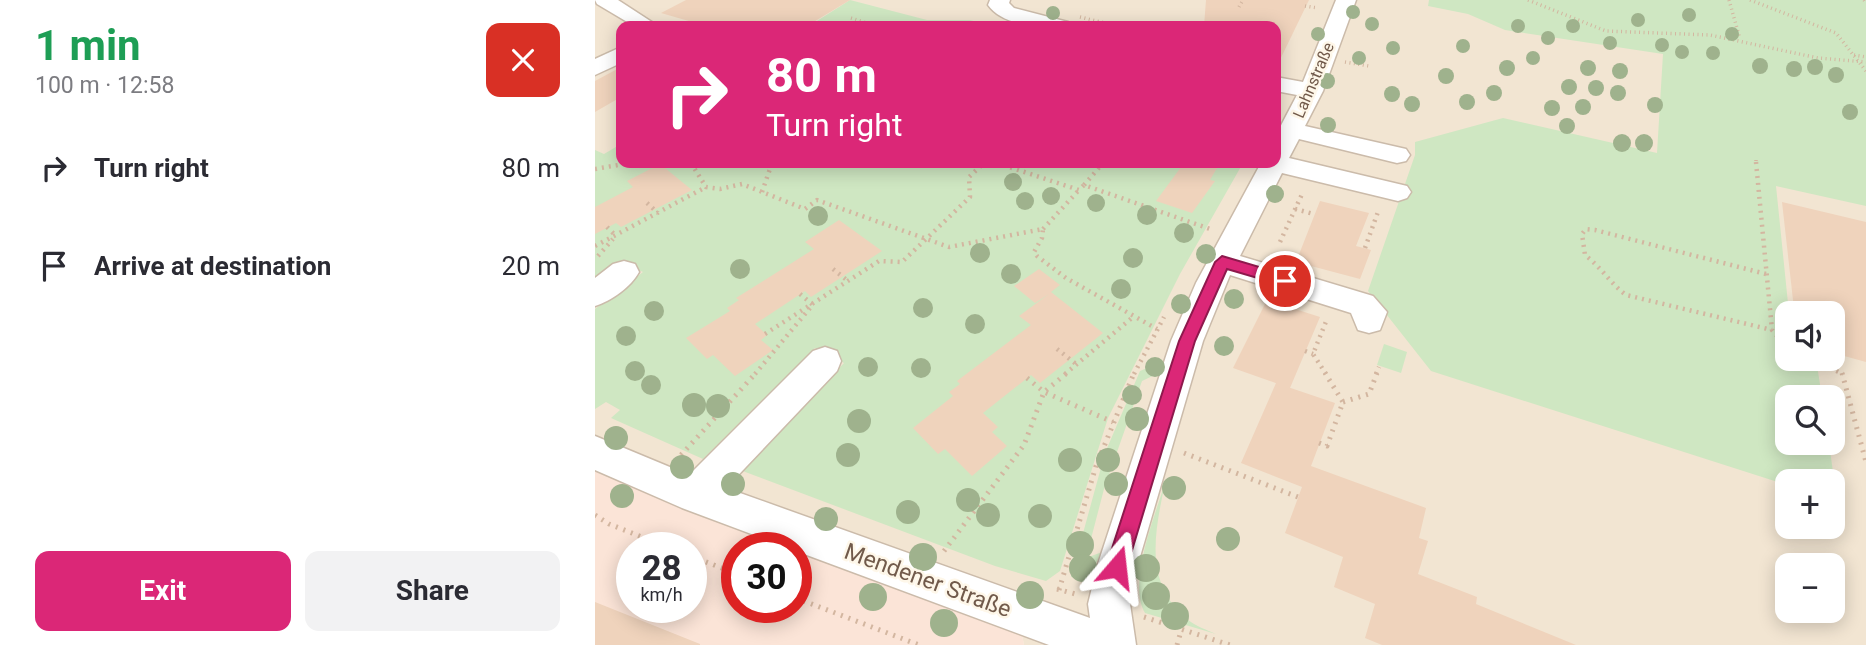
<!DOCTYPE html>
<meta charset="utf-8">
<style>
body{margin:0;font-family:Roboto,sans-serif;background:#f2f2f3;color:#2b2b33;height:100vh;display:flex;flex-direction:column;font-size:26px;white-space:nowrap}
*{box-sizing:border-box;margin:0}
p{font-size:23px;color:#7c7c81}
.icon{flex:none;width:38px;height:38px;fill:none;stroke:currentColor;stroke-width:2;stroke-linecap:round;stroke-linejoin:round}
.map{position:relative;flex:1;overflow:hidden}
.panel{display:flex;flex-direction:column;background:#fff;width:595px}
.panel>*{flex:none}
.top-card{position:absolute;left:21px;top:21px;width:665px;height:147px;border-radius:14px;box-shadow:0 4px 18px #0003;background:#db2777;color:#fff;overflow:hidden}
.fabs{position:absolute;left:1180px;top:301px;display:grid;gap:14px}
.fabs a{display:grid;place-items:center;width:70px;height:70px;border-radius:14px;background:#fff;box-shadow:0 4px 18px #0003;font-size:35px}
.speed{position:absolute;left:21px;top:532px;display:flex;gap:14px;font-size:35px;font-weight:700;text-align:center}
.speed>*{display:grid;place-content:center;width:91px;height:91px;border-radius:50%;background:#fff;box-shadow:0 4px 18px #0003;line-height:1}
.speed small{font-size:18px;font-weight:400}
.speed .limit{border:10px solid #d22;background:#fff;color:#111}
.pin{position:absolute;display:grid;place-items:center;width:60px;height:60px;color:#fff;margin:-30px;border:4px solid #fff;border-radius:50%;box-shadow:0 2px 7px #0007}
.me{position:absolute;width:77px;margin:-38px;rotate:17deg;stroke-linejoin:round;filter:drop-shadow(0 0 5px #0008)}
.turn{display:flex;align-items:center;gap:24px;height:147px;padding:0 35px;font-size:32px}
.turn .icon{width:91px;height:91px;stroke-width:2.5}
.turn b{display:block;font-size:49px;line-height:60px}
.round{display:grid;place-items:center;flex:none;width:74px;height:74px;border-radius:14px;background:#f2f2f3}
.headline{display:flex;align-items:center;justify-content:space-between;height:119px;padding:0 35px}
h1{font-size:42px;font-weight:700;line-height:52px;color:#1e9e55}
.primary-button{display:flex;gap:14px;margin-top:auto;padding:14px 35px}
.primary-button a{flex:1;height:80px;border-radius:14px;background:#db2777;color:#fff;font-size:28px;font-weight:700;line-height:80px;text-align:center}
.primary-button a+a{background:#f2f2f3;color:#2b2b33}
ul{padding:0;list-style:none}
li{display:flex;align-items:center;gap:21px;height:98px;padding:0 35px}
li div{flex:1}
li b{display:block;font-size:26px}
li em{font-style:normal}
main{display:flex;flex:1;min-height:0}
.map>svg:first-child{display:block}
</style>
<main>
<section class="panel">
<div class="headline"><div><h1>1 min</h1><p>100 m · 12:58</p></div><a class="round" style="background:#d93025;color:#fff"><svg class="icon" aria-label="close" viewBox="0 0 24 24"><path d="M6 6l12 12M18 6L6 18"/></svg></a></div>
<ul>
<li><svg class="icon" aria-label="right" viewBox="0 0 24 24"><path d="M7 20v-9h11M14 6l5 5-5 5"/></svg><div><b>Turn right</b></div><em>80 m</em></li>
<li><svg class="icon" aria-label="arrive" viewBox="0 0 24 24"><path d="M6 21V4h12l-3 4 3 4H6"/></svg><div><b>Arrive at destination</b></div><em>20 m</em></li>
</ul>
<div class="primary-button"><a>Exit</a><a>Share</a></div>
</section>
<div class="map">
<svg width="1271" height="645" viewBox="0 0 1271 645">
<rect width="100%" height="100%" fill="#fbf3e3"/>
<!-- residential -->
<path fill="#f2e5d2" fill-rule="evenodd" d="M0,0h1271v645h-842l-3,-15 -426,-168zM26,26h655v137h-655zM1192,313h45v46h-45zM1192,397h45v46h-45zM1192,481h45v46h-45zM1192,565h45v46h-45z"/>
<!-- commercial -->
<path fill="#fbe4d7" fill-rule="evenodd" d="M0,462l426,168 3,15h-429zM37,548h59v59h-59zM142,548h59v59h-59z"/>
<!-- green -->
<path fill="#cfe7c2" d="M255,0l77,20h43l22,6h-183z
M834,0h437v206l-90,-20 13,127h-2v46h29l6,38h-35v46h42l8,58 -5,-2v-18h-45v4l-356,-114 -63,-80 47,-136v-13l88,-24 154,35 6,-99 -158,-24 -37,-16 -40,-8z
M26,144v19h622l-63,111 -72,144 -48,153 -14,10 -51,-15 -255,-96 104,-107 -29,-15 -112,111 -92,-41 9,-8 -14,-8 -11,7v-100l48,-37 -24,-11 -24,17v-128l9,4z
M789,344l23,8 -6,21 -24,-8z
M571,360l-3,11 -21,10 -38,108 -18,69 16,-6 -14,26 -17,-1 34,-124 35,-82z
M570,483c-10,49 -22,99 22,136 8,7 20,11 29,15l-71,-21c-18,-30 10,-97 20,-130z"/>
<!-- building -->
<path fill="#efd3bc" d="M91,0h164l-43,26h-101l-45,-13z
M611,0h103l-33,68v-42h-72z
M26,67v30l-26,15v-31z
M589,163h36l-10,17 5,1 -23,32 -36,-12z
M65,164l32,26 -71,37 -5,-4 -21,11v-27l38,-20 -6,-6z
M725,201l49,12 -13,33 15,4 -11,29 -64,-17z
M1187,202l84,20v140l-29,-8 -5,-16v-25h-21l-17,-4z
M244,220l43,31 -71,46 -6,-6 -50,33 12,11 -6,5 12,10 -38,26 -22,-21 -6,4 -21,-21 44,-27 -3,-3 12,-8 -3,-2 78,-49 -9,-7z
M444,269l21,16 -9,7 52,41 -63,50 -9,-8 -48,38 15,14 -6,5 15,14 -35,30 -27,-27 -7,5 -25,-26 40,-32 -4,-4 11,-8 -3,-3 74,-56 -12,-9 30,-22 -14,9 -21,-17z
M672,300l53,17 -30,71 -57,-20z
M681,383l59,20 -24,63 115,42 -7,30 9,3 -10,33 59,23 -1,7 100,41h-194l-17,-7 10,-34 -41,-17 9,-30 -58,-24 17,-46 -61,-24z
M0,602l105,42v1h-105z"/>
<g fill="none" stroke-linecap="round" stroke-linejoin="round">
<!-- minor casing -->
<g stroke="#cbbbaa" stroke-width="3">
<path id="minor" d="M0,0h23l40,26h-24l-37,-22z
M395,0h20l-1,3 5,5 54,14 3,4c-25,1 -67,2 -83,-21z
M741,0h20l-33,91 -18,35 101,23 4,6 -4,6 -9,2 -98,-24 -10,19 118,28 4,6 -4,6 -9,3 -116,-28 -42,83 133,40 14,16 -7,18 -11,3 -11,-3 -7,-17 -121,-38 -27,66 -66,226 -7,37 6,41h-87l-253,-94v-3h-7l-107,-40 -87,-38v-34l94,39 124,-124 12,-4 12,4 4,10 -4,10 -111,117 364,130 -2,-14 9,-37 74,-226 25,-58 65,-120h15v-28l21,-40 -21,-4v-14l27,5z
M26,47v16l-26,12v-16z
M29,261l11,3 4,8c-8,15 -28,29 -44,34v-28l18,-14z"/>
</g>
<!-- path-far2 -->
<path stroke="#d3b6a0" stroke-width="3.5" stroke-dasharray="1 3.5" stroke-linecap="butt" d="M933,0l78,31 104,4 108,23 48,4
M1134,0l11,39
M1155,0l86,33 30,38
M1269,0l2,3
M710,6l13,2
M644,7l4,-7
M485,17l37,9
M256,18l25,8
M1259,55l12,2
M750,62l24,4
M1161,160v4
M402,163l3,1
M29,164l6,-1"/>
<!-- path-far1 -->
<path stroke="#d3b6a0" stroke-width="4.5" stroke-dasharray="2 5" stroke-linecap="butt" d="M1161,162l16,168 15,18
M96,163l15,24 14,2 22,-5 63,25 12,-9 132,47 94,-18 -1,9 -8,14 3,4 29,22 91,51
M402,163l82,27 5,-5 126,44
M0,169l35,-6
M489,185l19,-22
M167,192l10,-29
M52,203l11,10
M700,209l19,5
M12,227l9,9
M448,229l36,-39
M685,242l23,-50
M0,246l111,-59
M770,248l14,-39
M3,256l15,-17
M238,269l15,12
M1171,274l-171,-44 -9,-1 -4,5 3,21c16,12 25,28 41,40l146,35
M205,294l13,11
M170,334l114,-73 23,1 68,-65 -1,-20 15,-14
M462,349l19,15
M710,351l8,3
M1216,359l32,15
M160,374l55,-66
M470,374l68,-57
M539,374l30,-57
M731,374l-13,-20 14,-35
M781,374l3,-7"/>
<!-- path -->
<path stroke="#d3b6a0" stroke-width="5" stroke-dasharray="2 6" stroke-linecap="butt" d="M1247,373l24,89
M432,378l17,14 69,30
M748,402l26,-8 8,-21
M724,443l8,3 16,-44 -18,-29
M589,453l114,44
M86,455l75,-82
M0,515l14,9 61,24
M349,551l80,-106 20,-53 23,-19
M96,556l46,18
M462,589l22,6
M464,590l37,-124 38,-93
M201,598l123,47
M549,617l86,28
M582,645l4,-14"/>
<!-- minor -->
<use href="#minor" fill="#fff" fill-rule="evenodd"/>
</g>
<!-- trees -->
<g fill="#9fb28d">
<circle cx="758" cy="12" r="7"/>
<circle cx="458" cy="13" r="7"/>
<circle cx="1094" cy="15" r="7"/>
<circle cx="1043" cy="20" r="7"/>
<circle cx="777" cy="24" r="7"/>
<circle cx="923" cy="26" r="7"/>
<circle cx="978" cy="26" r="7"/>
<circle cx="723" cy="34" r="7"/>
<circle cx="1137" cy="34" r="7"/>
<circle cx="953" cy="38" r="7"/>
<circle cx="1015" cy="43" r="7"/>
<circle cx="1067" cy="45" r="7"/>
<circle cx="868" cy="46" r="7"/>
<circle cx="798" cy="48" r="7"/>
<circle cx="1087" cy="52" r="7"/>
<circle cx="1118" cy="53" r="7"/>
<circle cx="764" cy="58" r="7"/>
<circle cx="938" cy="58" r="7"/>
<circle cx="1165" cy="66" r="8"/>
<circle cx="1220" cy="67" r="8"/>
<circle cx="912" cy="68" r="8"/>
<circle cx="993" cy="68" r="8"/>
<circle cx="1199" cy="69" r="8"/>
<circle cx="1025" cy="71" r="8"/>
<circle cx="1241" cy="75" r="8"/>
<circle cx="851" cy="76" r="8"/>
<circle cx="732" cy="81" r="8"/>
<circle cx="974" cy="87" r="8"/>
<circle cx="1001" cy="88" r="8"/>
<circle cx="899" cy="93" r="8"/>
<circle cx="1023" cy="93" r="8"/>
<circle cx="797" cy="94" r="8"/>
<circle cx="872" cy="102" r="8"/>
<circle cx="817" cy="104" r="8"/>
<circle cx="1060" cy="105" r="8"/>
<circle cx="988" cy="107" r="8"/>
<circle cx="957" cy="108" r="8"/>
<circle cx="1255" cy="112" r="8"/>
<circle cx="733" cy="125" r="8"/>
<circle cx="972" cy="126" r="8"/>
<circle cx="1027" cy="143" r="9"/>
<circle cx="1049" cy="143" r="9"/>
<circle cx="418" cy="182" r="9"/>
<circle cx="680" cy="194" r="9"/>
<circle cx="456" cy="196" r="9"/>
<circle cx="430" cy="201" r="9"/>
<circle cx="501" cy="203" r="9"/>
<circle cx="552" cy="215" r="10"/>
<circle cx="223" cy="216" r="10"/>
<circle cx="589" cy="233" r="10"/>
<circle cx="385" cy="253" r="10"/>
<circle cx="611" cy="254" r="10"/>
<circle cx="538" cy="258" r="10"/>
<circle cx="145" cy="269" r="10"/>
<circle cx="416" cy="274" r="10"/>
<circle cx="526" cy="289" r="10"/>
<circle cx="639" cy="299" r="10"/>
<circle cx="586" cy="304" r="10"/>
<circle cx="328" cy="308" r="10"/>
<circle cx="59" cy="311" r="10"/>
<circle cx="380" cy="324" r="10"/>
<circle cx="31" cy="336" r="10"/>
<circle cx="629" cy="346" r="10"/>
<circle cx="273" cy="367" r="10"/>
<circle cx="560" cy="367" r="10"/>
<circle cx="326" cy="368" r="10"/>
<circle cx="40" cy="371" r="10"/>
<circle cx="56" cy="385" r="10"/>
<circle cx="537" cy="395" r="10"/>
<circle cx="99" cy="405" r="12"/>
<circle cx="123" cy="406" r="12"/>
<circle cx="542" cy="419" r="12"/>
<circle cx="264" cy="421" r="12"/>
<circle cx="21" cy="438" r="12"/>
<circle cx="253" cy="455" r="12"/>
<circle cx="475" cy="460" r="12"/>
<circle cx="513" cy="460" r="12"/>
<circle cx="87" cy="467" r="12"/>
<circle cx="138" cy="484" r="12"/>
<circle cx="521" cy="484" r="12"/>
<circle cx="579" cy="488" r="12"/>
<circle cx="27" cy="496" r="12"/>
<circle cx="373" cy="500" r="12"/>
<circle cx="313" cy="512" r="12"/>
<circle cx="393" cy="515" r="12"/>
<circle cx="445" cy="516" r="12"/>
<circle cx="231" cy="519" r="12"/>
<circle cx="633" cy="539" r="12"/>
<circle cx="485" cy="545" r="14"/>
<circle cx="328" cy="557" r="14"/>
<circle cx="488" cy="568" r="14"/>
<circle cx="551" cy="568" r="14"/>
<circle cx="435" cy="595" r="14"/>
<circle cx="561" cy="596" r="14"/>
<circle cx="278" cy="597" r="14"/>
<circle cx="580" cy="616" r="14"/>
<circle cx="349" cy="623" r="14"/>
</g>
<!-- route -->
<path fill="#db2777" stroke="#8e194d" stroke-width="2" d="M627,256l68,20 2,5 -7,5 -58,-17 -32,72 -68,226 -3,7 -7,3 -8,-3 -3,-7 73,-226 36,-79z"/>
<g text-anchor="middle" stroke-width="5" stroke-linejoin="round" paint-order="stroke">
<!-- far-street labels -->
<g font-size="16" fill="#715a4b" stroke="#fef7e9">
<text transform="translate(718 80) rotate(-67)" y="6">Lahnstraße</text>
</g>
<!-- near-street labels -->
<g font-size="23" fill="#715a4b" stroke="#fef7e9">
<text transform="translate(333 580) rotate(20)" y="8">Mendener Straße</text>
</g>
</g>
</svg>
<div class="fabs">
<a><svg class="icon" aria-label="sound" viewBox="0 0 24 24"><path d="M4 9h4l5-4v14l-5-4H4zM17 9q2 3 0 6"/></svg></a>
<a><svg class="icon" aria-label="search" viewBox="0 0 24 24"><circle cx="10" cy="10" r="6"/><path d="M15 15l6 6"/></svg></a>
<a>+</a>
<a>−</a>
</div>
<div class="speed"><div>28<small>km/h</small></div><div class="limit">30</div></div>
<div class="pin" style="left:690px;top:281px;background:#d93025"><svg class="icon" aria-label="arrive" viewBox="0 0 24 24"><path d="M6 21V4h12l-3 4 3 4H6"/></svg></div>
<svg class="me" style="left:522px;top:567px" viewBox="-20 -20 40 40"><path d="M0-17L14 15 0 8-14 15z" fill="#db2777" stroke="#fff" stroke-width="4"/></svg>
<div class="top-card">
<div class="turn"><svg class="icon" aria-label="right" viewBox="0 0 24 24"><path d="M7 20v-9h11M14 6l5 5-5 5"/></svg><div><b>80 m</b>Turn right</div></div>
</div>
</div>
</main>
